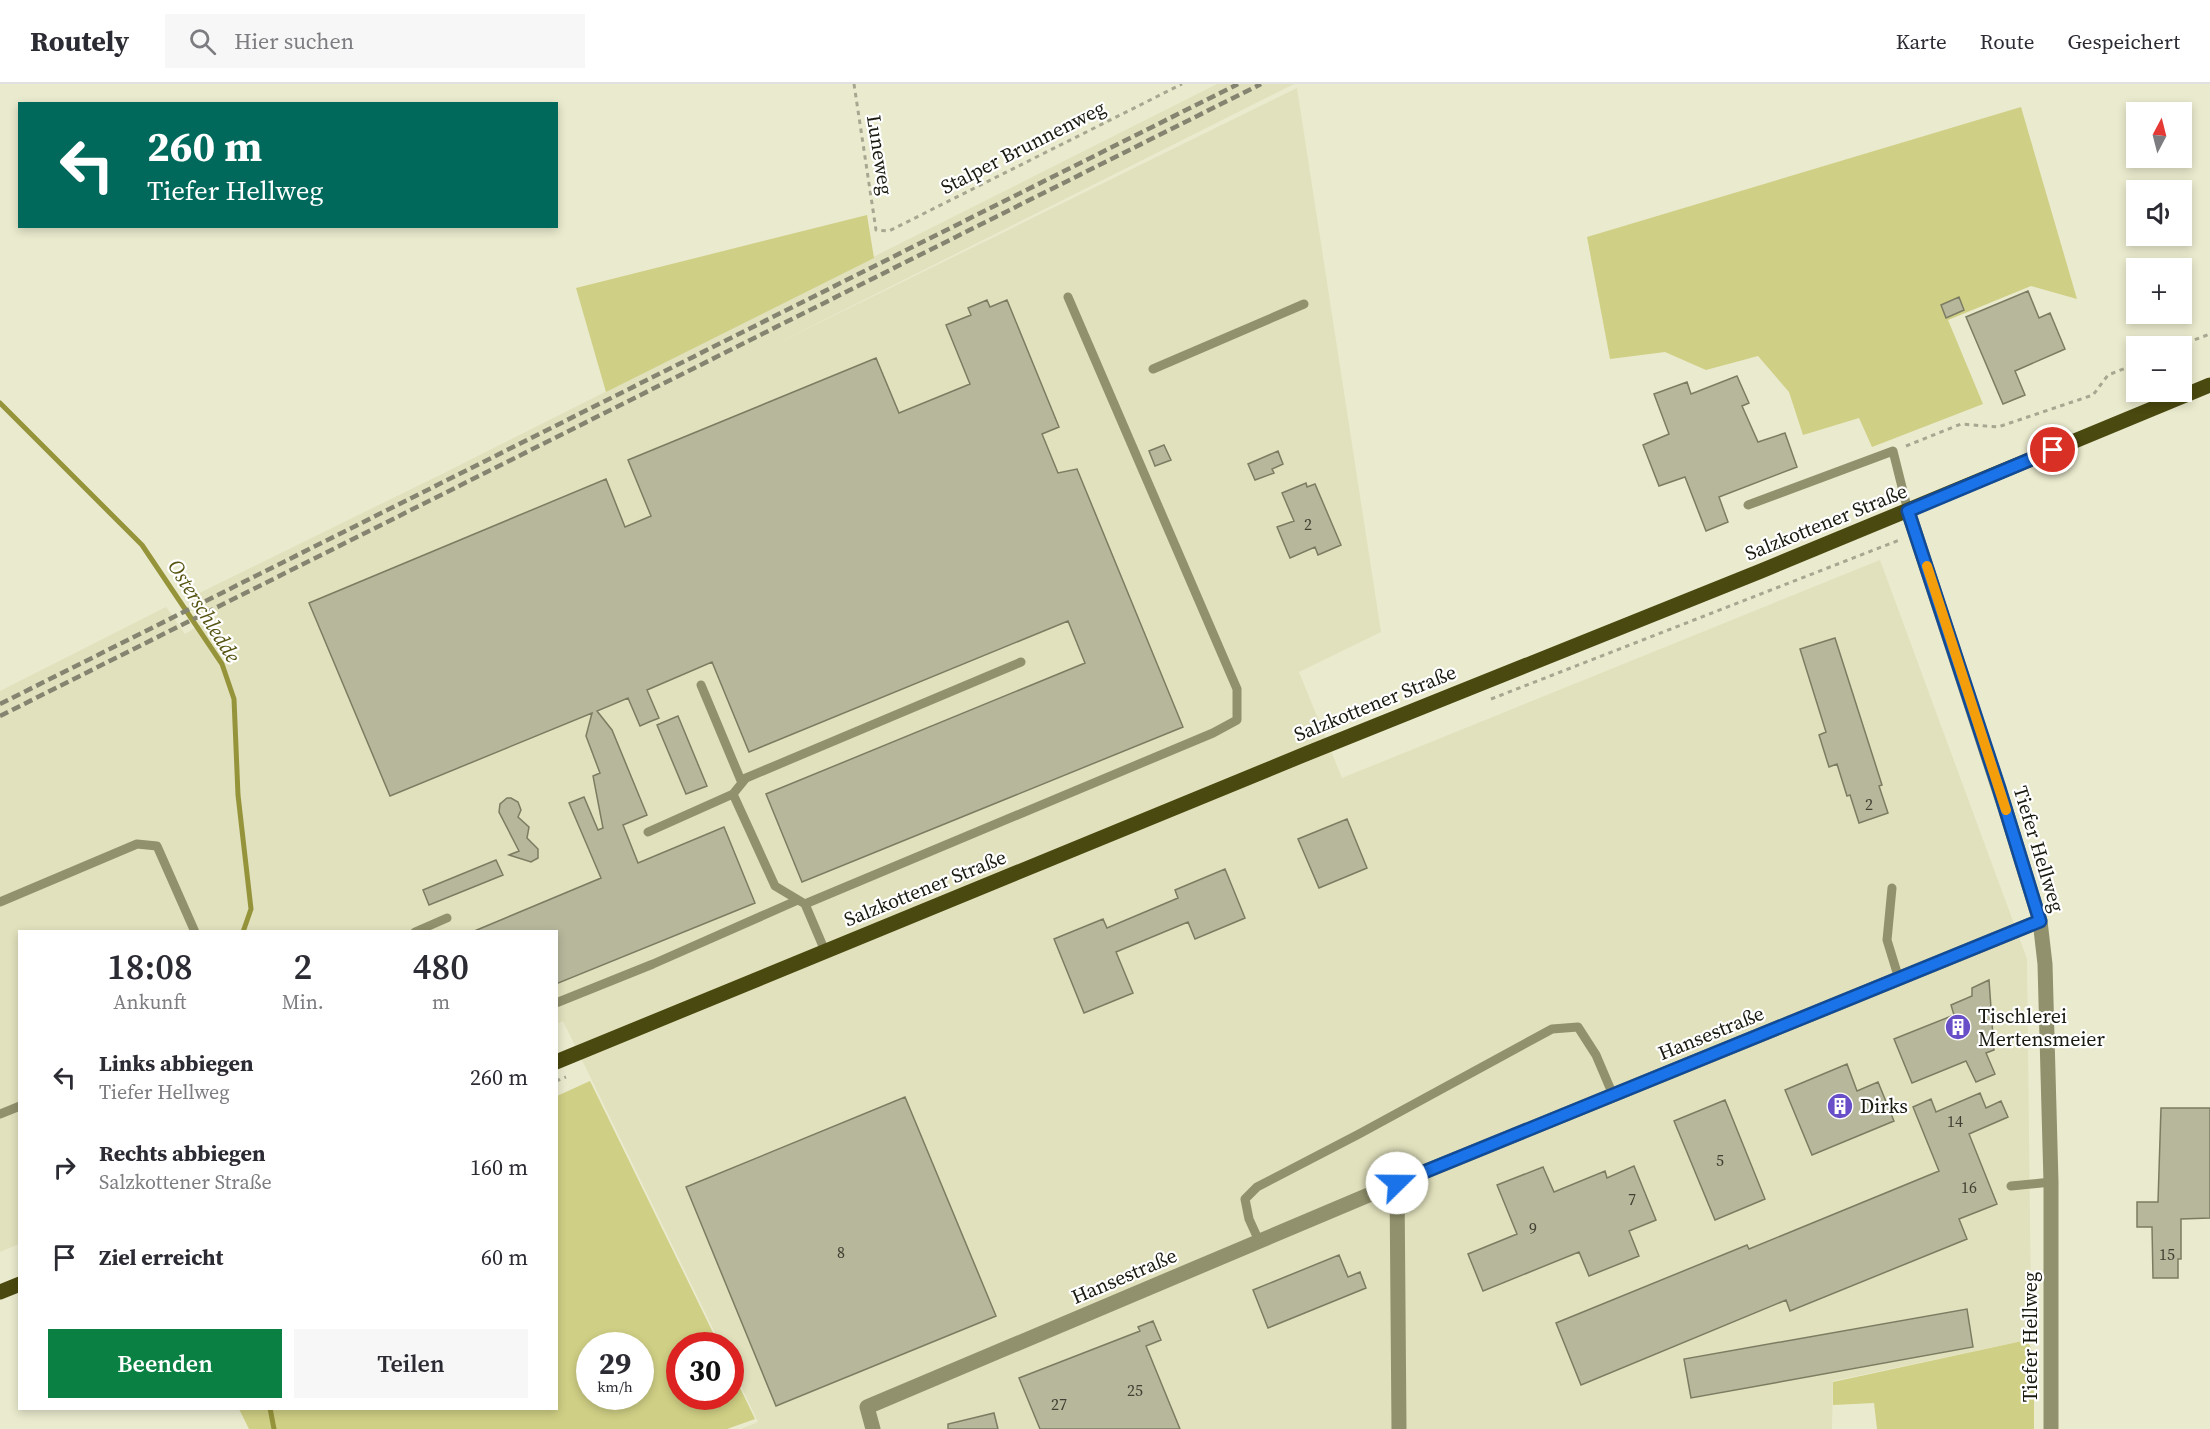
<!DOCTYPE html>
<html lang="de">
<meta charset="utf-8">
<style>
body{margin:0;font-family:"Source Serif 4",serif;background:#f7f7f7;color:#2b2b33;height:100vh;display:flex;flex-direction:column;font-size:22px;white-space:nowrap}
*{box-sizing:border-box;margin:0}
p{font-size:20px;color:#7c7c81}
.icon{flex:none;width:33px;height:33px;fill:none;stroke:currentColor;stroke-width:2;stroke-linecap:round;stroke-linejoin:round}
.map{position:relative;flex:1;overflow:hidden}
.drawer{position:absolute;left:18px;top:846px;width:540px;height:480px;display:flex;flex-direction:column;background:#fff;border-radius:0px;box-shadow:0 3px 9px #0003}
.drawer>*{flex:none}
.hud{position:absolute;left:18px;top:18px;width:540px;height:126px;border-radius:0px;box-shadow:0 3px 9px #0003;background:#00695c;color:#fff;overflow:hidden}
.needle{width:39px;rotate:7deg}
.controls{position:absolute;left:2126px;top:18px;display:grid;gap:12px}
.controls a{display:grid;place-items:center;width:66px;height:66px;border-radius:0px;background:#fff;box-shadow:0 3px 9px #0003;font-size:30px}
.speed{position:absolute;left:576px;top:1248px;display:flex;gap:12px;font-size:30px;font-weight:700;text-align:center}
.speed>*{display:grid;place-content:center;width:78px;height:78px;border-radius:50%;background:#fff;box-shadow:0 3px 9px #0003;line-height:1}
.speed small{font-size:15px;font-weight:400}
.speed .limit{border:9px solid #d22;background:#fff;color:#111}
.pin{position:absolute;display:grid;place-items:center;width:51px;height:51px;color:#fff;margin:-26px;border:3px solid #fff;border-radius:50%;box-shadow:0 2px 6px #0007}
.me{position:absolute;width:66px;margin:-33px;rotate:68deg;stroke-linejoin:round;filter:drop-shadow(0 0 4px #0008)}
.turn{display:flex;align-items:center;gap:21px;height:126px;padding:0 30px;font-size:27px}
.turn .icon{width:78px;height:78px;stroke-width:2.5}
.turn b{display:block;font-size:42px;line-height:51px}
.eta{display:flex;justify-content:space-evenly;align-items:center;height:102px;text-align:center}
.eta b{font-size:36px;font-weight:600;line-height:42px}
.action{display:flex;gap:12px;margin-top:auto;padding:12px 30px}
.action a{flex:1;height:69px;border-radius:0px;background:#0b8043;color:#fff;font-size:24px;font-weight:600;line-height:69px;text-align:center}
.action a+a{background:#f7f7f7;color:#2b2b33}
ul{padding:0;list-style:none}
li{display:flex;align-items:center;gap:18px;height:90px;padding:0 30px}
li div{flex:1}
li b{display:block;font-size:22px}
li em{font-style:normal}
header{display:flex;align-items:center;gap:36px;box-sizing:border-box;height:84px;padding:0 30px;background:#fff;border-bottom:2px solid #e1e1e2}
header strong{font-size:28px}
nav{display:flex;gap:33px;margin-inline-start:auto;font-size:21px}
.search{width:420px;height:54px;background:#f7f7f7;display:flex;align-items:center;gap:15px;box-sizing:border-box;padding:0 21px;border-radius:0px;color:#7c7c81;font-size:22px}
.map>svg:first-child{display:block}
</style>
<header>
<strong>Routely</strong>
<div class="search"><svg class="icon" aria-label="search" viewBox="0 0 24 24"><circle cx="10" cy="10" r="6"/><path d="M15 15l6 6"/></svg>Hier suchen</div>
<nav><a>Karte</a><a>Route</a><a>Gespeichert</a></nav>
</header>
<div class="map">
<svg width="2210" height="1345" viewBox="0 0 2210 1345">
<rect width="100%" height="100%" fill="#eaeace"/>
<!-- built -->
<path fill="#e1e1bd" d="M1217,0h77l-528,265 531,-261 84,544 -82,40 43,106 538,-218 147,399 4,349 -4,32 -194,41 -1,48h-1091l17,-7 -27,-57 -1,-19 -9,-1 -158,-324 -6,3 -1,-92h-536l-1,312 -19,8v-561l166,-84 19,27 21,-13 -17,-23 255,-125z"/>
<!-- green -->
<path fill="#cfcf85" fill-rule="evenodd" d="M2021,23l56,192 -46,-13 -83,34 35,84 -111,43 -13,-29 -56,17 -14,-43 -31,-36 -52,14 -41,-18 -55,7 -23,-122z
M867,131l7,43 -268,134 -30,-104z
M590,997l129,264 -39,1v50h50l1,-27 24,50 -28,10h-478l-10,-20 317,-1 1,-312zM590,1262h50v50h-50z
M2027,1256l7,14v75h-157l-3,-26 -41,2v-23z"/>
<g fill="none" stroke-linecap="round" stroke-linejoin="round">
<!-- stream -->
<path stroke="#96943b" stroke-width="5" d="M0,319l142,142 80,119 12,35 4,96 13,114 -8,23
M270,1324l4,21"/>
</g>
<!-- building -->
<path fill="#b7b79c" stroke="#7c7c62" stroke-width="1.5" d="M2028,207l11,27 11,-5 15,36 -50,22 10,24 -22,9 -37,-87z
M1959,213l5,13 -18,8 -5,-13z
M987,216l3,7 17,-7 52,127 -17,7 16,39 19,-4 106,258 -381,155 -36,-88 319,-131 -17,-42 -319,131 -37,-90 -65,28 12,28 -10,4 -9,4 -12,-28 -31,13 15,19 35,85 -24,10 15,38 86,-36 31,76 -199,81v-52h-84l129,-54 -32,-75 15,-6 14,33 5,-2 -10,-52 7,-3 -14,-37 6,-23 -202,83 -81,-193 297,-124 19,48 26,-11 -23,-56 248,-102 23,55 71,-29 -24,-59 25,-10 -3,-7z
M1737,292l12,27 -7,3 16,36 27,-9 12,34 -78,30 9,25 -22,9 -21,-54 -26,9 -16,-41 26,-11 -15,-40 33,-12 4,12z
M1164,361l7,15 -16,6 -6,-15z
M1278,367l5,13 -11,5 2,4 -19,7 -7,-16z
M1306,399l1,4 8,-3 26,61 -23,10 -3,-8 -25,11 -13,-31 17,-6 -12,-28z
M1835,554l47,147 -3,1 9,27 -29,10 -9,-28 -3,1 -10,-32 -8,3 -10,-32 7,-3 -26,-83z
M678,632l29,70 -21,8 -29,-69z
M507,714h4l7,4 3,8 -3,7 11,10 -2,11 11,11v9l-7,4 -22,-7 10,-4 -20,-39 1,-8z
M1347,735l20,49 -48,20 -21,-49z
M496,776l7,15 -74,30 -6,-15z
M1225,785l20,49 -50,21 -7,-17 -72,30 17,41 -49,20 -30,-74 49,-20 4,9 71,-30 -3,-8z
M1989,896l5,70 -8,3 9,21 -19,8 -10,-21 -54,22 -18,-44 60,-24 -3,-10 21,-9v-8z
M1847,980l10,27 21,-9 16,39 -82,34 -27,-65z
M1980,1009l6,15 15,-7 7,16 -39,17 28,70 -38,15 8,20 -177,72 -4,-11 -205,85 -25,-62 191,-78 2,4 190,-78 -26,-64 18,-8 5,13z
M905,1013l91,219 -220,90 -90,-219z
M1725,1016l40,99 -50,21 -41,-99z
M2161,1024h49v110l-29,1v40h-3v19h-25l-1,-51h-15v-25h21z
M1634,1082l22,54 -27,11 10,25 -50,20 -10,-24 -96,39 -15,-37 49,-20 -20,-49 46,-18 11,25 51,-21 2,7z
M1339,1171l9,22 12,-5 6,16 -98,40 -15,-38z
M1967,1225l6,38 -282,51 -7,-39z
M1153,1237l8,19 -15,6 34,83h-140l-21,-51 121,-47 -2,-4z
M994,1329l4,16h-50v-5z"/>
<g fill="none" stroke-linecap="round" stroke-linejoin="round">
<!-- path -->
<path stroke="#a7a791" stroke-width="3" stroke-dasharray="4.5 4.5" stroke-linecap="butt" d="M854,0l22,146 13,1 293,-147
M2178,262l32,-12
M1906,362l55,-22 37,3 95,-32 15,-20 28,-11
M1491,615l411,-160
M556,997l10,-4"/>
<!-- lane -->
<path stroke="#91916d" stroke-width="9" d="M1153,285l151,-65
M1748,421l145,-54 15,60
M701,601l41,98
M648,748l85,-38
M1892,804l-5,52 12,39
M0,818l137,-58 20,2 38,86
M805,820l-30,-18 -42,-92 13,-16 275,-116
M415,848l32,-14
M825,867l-20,-47 408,-171 24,-13v-31l-169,-392
M556,919l97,-39 145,-64
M0,1030l20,-8
M2011,1102l40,-4
M1259,1157l-10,-22 -4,-20 12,-12 102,-53 193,-105 26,-2 18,28 17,40"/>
<!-- street -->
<path stroke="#91916d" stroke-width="15" d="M1908,427l97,297 35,113 5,43 6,218v247
M1397,1099l2,246
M873,1345l-6,-22 530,-224 643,-262"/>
<!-- primary -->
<path stroke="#4a490f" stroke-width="15" d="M556,978l752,-309 453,-182 449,-186
M0,1208l20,-8"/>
<!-- rail -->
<path stroke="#848471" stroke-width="4.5" stroke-dasharray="9 4.5" stroke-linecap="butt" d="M0,620l1238,-620
M0,632l1261,-632"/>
</g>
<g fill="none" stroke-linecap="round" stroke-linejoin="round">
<!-- route casing -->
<g stroke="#114b97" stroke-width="15">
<path id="route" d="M1397,1099l643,-262 -41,-133 -91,-277 145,-61"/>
</g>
<!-- route -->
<use href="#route" stroke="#1a73e8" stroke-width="10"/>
<!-- slow -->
<path stroke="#f59e0b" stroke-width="10" d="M1927,482l79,244"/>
</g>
<!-- icons -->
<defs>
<g id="building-disc" transform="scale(1.35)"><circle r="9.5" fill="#684fc8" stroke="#fff"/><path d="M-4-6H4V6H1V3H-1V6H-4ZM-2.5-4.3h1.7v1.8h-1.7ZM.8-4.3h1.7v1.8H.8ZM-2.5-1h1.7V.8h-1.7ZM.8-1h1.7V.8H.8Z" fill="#fff"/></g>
</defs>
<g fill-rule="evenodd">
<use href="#building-disc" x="1958" y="943"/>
<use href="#building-disc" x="1840" y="1022"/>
</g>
<g text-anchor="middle" stroke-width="4.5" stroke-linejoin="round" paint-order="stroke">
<!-- number labels -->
<g font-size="16" fill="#414133">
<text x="1308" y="446">2</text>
<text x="1869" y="726">2</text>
<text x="1955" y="1043">14</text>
<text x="1720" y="1082">5</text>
<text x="1969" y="1109">16</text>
<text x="1632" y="1121">7</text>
<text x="1533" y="1150">9</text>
<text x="841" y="1174">8</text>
<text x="2167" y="1176">15</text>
<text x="1135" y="1312">25</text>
<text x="1059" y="1326">27</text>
</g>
<!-- street labels -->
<g font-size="20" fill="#1a1a10" stroke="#fff">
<text transform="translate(1023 63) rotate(-27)" y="7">Stalper Brunnenweg</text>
<text transform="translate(880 71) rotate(81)" y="7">Luneweg</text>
<text transform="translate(1826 438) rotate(-22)" y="7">Salzkottener Straße</text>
<text transform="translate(1375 619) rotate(-22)" y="7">Salzkottener Straße</text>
<text transform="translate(2039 765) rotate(73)" y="7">Tiefer Hellweg</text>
<text transform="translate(925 804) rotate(-22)" y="7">Salzkottener Straße</text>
<text transform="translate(1711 949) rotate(-22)" y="7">Hansestraße</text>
<text transform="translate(1124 1192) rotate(-23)" y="7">Hansestraße</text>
<text transform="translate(2030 1253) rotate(-90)" y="7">Tiefer Hellweg</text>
</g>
<!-- poi labels -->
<g font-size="20" fill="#1a1a10" stroke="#fff" text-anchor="start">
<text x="1978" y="939">Tischlerei<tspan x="1978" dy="23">Mertensmeier</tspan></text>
<text x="1860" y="1029">Dirks</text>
</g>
<!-- water labels -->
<g font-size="21" font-style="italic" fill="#565411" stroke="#fff">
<text transform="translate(204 527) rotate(58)" y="7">Osterschledde</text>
</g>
</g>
</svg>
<div class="controls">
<a><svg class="needle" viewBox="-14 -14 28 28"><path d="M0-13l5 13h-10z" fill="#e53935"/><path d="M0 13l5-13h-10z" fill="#7c7c81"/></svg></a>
<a><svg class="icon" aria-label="sound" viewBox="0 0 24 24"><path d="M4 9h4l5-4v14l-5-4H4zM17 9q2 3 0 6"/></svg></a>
<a>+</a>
<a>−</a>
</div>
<div class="speed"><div>29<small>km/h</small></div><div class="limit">30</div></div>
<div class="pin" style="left:2053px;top:366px;background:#d93025"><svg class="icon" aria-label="arrive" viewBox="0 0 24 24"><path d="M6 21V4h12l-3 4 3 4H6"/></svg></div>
<svg class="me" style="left:1397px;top:1099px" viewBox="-20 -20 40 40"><circle r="19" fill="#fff"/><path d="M0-13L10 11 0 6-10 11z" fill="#1a73e8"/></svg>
<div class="hud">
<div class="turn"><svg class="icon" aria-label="left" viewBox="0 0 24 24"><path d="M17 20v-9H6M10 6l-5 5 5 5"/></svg><div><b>260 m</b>Tiefer Hellweg</div></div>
</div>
<section class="drawer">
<div class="eta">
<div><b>18:08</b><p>Ankunft</p></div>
<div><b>2</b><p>Min.</p></div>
<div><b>480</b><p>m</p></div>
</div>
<ul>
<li><svg class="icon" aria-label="left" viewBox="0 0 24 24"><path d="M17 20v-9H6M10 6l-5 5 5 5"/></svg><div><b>Links abbiegen</b><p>Tiefer Hellweg</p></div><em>260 m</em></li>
<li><svg class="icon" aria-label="right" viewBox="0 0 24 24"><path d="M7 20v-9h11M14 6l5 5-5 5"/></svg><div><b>Rechts abbiegen</b><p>Salzkottener Straße</p></div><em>160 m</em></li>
<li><svg class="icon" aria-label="arrive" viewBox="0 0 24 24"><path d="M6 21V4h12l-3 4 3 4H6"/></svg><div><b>Ziel erreicht</b></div><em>60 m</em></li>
</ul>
<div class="action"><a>Beenden</a><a>Teilen</a></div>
</section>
</div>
